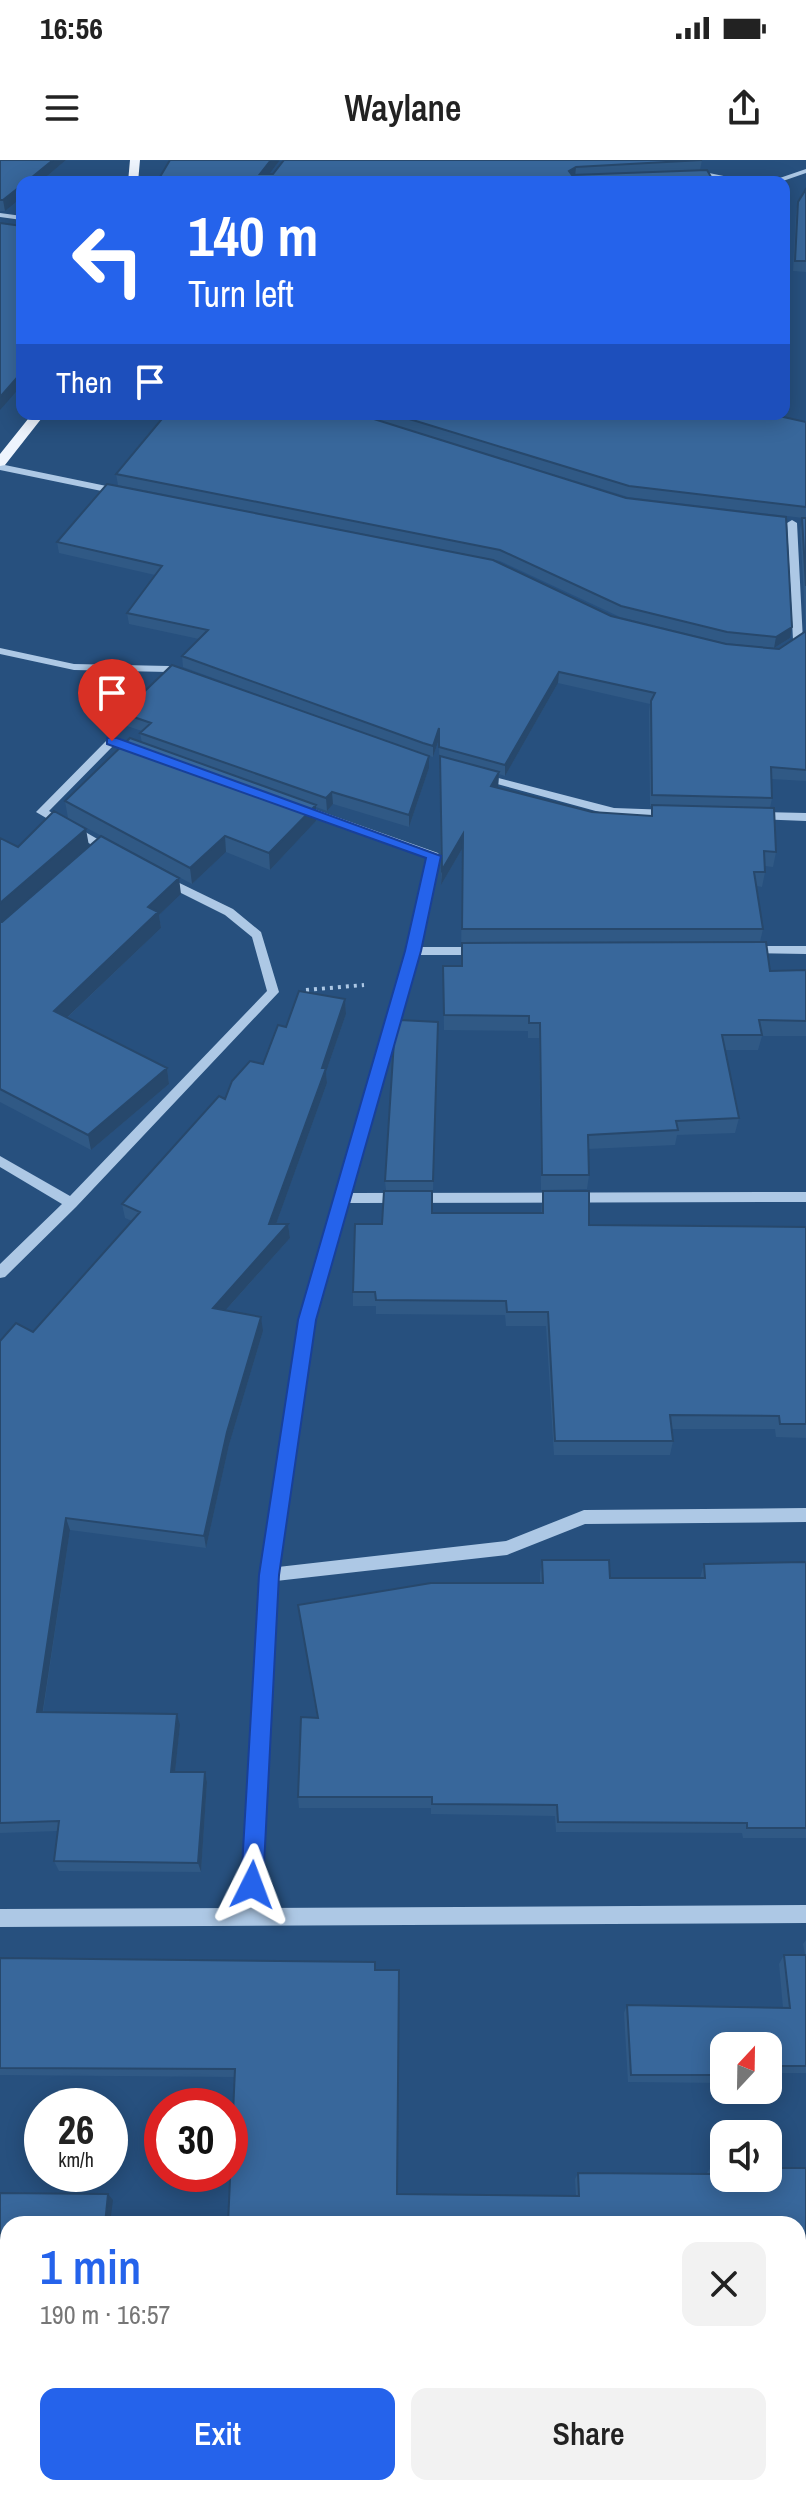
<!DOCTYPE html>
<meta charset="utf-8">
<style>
body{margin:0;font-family:"Archivo Narrow",sans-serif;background:#f2f2f2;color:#222;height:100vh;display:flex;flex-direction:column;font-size:30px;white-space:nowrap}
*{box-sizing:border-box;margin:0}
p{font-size:26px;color:#767676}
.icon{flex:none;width:44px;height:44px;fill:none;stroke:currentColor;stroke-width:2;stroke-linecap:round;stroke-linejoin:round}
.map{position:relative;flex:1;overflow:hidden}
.details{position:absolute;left:0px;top:2056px;width:806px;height:280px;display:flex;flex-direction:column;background:#fff;border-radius:24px 24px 0 0;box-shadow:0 4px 20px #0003}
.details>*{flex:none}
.banner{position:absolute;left:16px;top:16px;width:774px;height:244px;border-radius:16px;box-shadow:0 4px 20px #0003;background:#2563eb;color:#fff;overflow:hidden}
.needle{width:52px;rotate:22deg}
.buttons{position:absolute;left:710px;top:1872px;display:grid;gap:16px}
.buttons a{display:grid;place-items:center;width:72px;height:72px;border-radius:16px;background:#fff;box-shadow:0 4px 20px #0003;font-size:40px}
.speed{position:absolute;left:24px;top:1928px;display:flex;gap:16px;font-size:40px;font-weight:700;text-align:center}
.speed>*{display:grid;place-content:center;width:104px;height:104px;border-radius:50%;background:#fff;box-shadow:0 4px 20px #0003;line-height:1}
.speed small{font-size:20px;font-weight:400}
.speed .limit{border:12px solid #d22;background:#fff;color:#111}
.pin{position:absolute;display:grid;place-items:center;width:68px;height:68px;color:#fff;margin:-82px -34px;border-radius:50% 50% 50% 0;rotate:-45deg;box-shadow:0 0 8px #0007}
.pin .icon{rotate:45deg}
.me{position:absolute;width:88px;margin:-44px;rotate:3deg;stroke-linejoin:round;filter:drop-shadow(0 0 6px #0008)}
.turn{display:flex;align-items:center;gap:28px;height:168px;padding:0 40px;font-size:36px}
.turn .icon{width:104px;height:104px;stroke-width:2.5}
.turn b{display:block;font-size:56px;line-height:68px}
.then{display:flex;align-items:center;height:76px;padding:0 40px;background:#0003;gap:16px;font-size:30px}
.round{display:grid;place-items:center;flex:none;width:84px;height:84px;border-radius:16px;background:#f2f2f2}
.head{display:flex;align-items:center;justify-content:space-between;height:136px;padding:0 40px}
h1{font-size:48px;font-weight:600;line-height:60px;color:#2563eb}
.cta{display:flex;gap:16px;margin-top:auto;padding:16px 40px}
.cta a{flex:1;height:92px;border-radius:16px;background:#2563eb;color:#fff;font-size:32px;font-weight:600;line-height:92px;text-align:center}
.cta a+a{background:#f2f2f2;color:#222}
.status{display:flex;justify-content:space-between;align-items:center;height:56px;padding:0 40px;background:#fff;direction:ltr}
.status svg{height:22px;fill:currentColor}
header{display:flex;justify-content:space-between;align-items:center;height:104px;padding:0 40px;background:#fff;font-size:36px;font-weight:600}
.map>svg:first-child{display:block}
</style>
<div class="status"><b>16:56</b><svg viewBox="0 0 49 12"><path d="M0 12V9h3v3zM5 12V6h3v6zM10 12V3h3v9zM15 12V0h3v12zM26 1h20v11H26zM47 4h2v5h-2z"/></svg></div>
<header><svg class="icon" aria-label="menu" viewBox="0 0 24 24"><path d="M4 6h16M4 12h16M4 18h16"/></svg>Waylane<svg class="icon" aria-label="share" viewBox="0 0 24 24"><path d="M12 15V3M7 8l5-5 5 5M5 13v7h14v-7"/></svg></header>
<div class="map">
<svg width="806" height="2336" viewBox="0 0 806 2336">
<rect width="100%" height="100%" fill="#27507e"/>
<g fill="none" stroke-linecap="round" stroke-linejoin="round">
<!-- path -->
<path stroke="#adc8e5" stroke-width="4" stroke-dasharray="3 5" stroke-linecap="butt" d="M306,830l58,-5"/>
<!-- minor -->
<path fill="#adc8e5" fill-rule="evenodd" d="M806,9v4l-26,9h-12z
M709,13l34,7 4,2c-14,0 -26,-4 -40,-5 -7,0 -12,1 -19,-1z
M0,53l22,3v4l-22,-3z
M0,304l121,25 5,3 -5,3 -121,-25z
M792,360l5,3 6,118 -14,9 -5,-3 9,-7 -6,-117z
M0,488l74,16 95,2 20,8 -5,3 -16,-5 -94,-2 -74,-16z
M112,578l34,14 -5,3 -27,-10 -65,66 64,37v6l-4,1 -73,-43 72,-73z
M483,614l131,34 56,2 6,4 -6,4 -56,-2 -135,-37 -1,-2z
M300,644l138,49 2,3 -20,91h58l6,4 -6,4h-60l-68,238 456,-1v10l-459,1 -33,117 -36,247 228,-26 78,-31 222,-2v14l-221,2 -78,31 -231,26 -16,327 546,-3v18l-806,4v-18l243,-1 18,-333 39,-255 107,-369 21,-93 -132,-47v-6z
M758,652l48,1v8l-52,-2v-6z
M163,715l70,34 28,23 18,60 -203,215 -71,70 -5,1v-14l62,-60 -62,-37v-11l70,40 197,-205 -15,-54 -27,-22 -66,-33 -2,-3z
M750,786h56v8l-60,-1 -2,-3z
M806,2281v20l-8,1v-20z
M0,2308h8v20h-8z"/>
<!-- major -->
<path fill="#eef4fd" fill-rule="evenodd" d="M130,0h10l-2,22h-10z
M32,254h13l-40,51 -5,1v-12z"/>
</g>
<!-- wall -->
<path fill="#305985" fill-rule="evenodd" d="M0,0h66l-26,22h-18l-17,29h-5z
M280,0l-11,14 433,-14 -2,10 14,12h-557z
M806,29v83l-13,-1 3,-59 2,-10z
M166,254h570l70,8v359l-35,-2 1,19 -2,10 6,44 -3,15 -8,-1v6l-3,15 -5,-1 6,43 -3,13 10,29 36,-1v66h-44l-4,14h-33l14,68 -4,15 -58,2 -2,10 -87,4 1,26 -2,14 -46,1 -2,-152h-11v-7l-84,-1 -1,-64h18l1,-117 -21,36 -2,-146 -6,18 -7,-2 3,1v12l-20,59 -76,-23 -6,7 -11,-4v14l-46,49 -44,-18 -34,32 -124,-66 -3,-17 77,-58 -2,-10 2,-2 -18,-6 -2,-12 255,25 -194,-71 -1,-11 17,-17 -70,-15 -2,-11 28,-38 -96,-22 -2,-11 554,74 115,28 53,5 27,-17 -6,-103 3,-11 -175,-21 -212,-65 374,206 -16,10 -49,-5 -105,-26 -120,-56 -382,-76 -2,-11zM558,523l92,21 -1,8 1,94h2l-1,10 -59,-4 -94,-25 1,-13 6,2z
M0,678l18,9 71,-1 -88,76 180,-28 -22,21 2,13 -94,90 100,50 2,16 -78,66 -91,-48z
M345,839l1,15 -20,58 1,11 -51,141h12l2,14 -65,73 38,20 -34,114 -23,103 -136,-18 -27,183 137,12 -5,47h30l2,10 -6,90 -142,-1 -5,-10 4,-30 -58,2v-492l33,-9 99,-111 -7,-3 -3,-14 103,-105 38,-35 23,-37z
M438,862l-5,168h-47l-1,-9z
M543,1031l46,34 217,2v211l-30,-1 -1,-8h-103l1,12 -3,14h-116l-8,-129h-40l-1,-11 -129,-1v-8h-23v-14l29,-68 50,-11h109z
M542,1400l68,18h90l4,-14 102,-2v276h-63l-1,-5 -186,-1 -1,-16 -124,-2v-6h-132l-1,-11 19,-79 -19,-113 242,-22v-10z
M806,1780v133h-38v-27h-44v37l-96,-1 -4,-69 3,-8 156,3 -4,-44 5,-9h21l-2,-11z
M0,1798l376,12 21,224 179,2 -1,-17 3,-6 128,1 5,-7 95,1v156l-8,-1v-99h-570l7,-147 -235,-2z"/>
<!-- shaded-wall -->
<path fill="#27486c" d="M53,0h13l-26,22h-14z
M271,0h9l-17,22 -3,-8z
M576,7l-1,10 -6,-6z
M22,25v12l-17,14 -2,-11z
M22,212v13l-22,25v-13z
M792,467l-2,11 -16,10 2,-11z
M559,512l-1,11 -53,93v-11z
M439,568v11l-6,18v-11z
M429,596v12l-20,59v-12z
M499,612l-1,15 -7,-1z
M332,632l1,12 -6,7 -1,-13z
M316,645v16l-46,49 -1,-17z
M86,669l3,17 -89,77v-20z
M463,674l-1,15 -21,36 1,-15z
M225,676l1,16 -34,32 -2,-16z
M179,718l2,16 -22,21 2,13 -104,99 -3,-16 94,-104z
M345,839l1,15 -20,58 1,11 -56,155 -2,-14z
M167,908l2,16 -78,66 -3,-15z
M288,1064l2,14 -75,84 -2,-14z
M261,1157l2,14 -34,114 -23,103 -2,-12 23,-104z
M66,1358l4,12 -29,193 -4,-11z
M177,1554l3,11 -6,57 -3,-10z
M205,1612l2,10 -6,90 -3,-9z
M108,2034l5,6 -3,24h-5z"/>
<!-- building -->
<path fill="#38679b" stroke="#27486c" stroke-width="2" d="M0,0h53l-27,22h-4v3l-19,15h-3z
M170,0h101l-11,14h13l11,-14h418l-126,7 -7,4 3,4 135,-5 7,12h-557z
M806,29v72h-11l3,-59z
M0,63l22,3v146l-22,25z
M166,254h192l268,84 160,19 6,110 -16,10 -49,-5 -106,-26 -121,-56 -384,-76z
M393,254h343l6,2 1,-2h27l36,8v85l-177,-21z
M107,324l386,76 118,56 115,28 53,5 27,-18v139l-35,-3 1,31 -120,-3 -1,-94 4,-8 -96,-21 -54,93 -66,-18v-19l-6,18 -10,-3 -241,-87 26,-26 -81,-17 35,-47 -105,-24z
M802,358h4v68z
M172,505l257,91 -20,59 -77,-23 -6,6 -186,-65 11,-10 -29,-10z
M130,578l186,67 -47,48 -44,-17 -35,32 -125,-67z
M440,596l59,16 -8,14 101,26 60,4v-11l122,3 2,44 -12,-1 1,21h-11l9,57h-301l1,-95 -21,36z
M54,651l32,18 -86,74v-65l18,9z
M101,676l78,42 -31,29 10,5 -104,99 113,57 -79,67 -88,-46v-167h2z
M766,782l4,29 36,-1v51l-47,-1 3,15h-40l17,83 -63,3 2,9 -90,5 1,40h-47l-2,-152h-11v-7l-85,-1 -1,-49h19v-23z
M299,831l46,8 -23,69h4l-57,156h19l-75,84 48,9 -34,115 -23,104 -138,-18 -29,194 140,2 -6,58h34l-7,91 -144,-2 5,-40 -59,2v-482l16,-18 17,9 107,-120 -18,-8 97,-108 6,3 7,-18 18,-20 13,3 15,-39 8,2z
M400,860l38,2 -5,159h-48l9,-140z
M384,1031h48v22h111v-22h46v34l217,2v197h-26l-1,-8 -109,-1 3,26h-118l-7,-129h-41l-1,-11 -130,-1 -1,-8h-22l2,-68h27z
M542,1400h67l1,18h95l-1,-14 102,-2v266h-59v-5l-189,-1 -1,-17 -125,-1v-7h-134l3,-80 17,1 -20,-113 133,-22h112z
M784,1795h22v111h-38v-20h-44v29h-93l-4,-70 163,3z
M0,1798l375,4v8h24l-2,224 182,2 -1,-23 134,1 -1,-7h13v11h44v-10h38v152l-8,-1v-95h-570l7,-155 -235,-1z
M0,2033l108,1 -3,30h-97v155h-8z"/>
<!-- route -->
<path fill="#2563eb" stroke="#184099" stroke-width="2" d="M107,578h10l324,118 -20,95 -105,369 -37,255 -16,310 -3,8 -8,4 -8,-4 -3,-8 18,-310 39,-255 107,-369 21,-93 -319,-114z"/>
</svg>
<div class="buttons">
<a><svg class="needle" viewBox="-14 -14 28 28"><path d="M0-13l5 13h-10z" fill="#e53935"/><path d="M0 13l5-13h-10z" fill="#767676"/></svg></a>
<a><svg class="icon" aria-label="sound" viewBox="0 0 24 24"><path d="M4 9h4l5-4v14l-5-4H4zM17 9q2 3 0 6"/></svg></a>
</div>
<div class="speed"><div>26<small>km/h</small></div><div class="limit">30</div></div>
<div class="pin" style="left:112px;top:581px;background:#d93025"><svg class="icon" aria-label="arrive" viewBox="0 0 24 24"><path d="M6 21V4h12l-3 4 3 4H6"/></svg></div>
<svg class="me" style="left:252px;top:1725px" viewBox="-20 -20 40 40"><path d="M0-17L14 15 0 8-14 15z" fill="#2563eb" stroke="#fff" stroke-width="4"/></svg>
<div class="banner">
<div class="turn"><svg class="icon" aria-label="left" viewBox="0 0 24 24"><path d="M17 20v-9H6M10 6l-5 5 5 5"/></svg><div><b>140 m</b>Turn left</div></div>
<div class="then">Then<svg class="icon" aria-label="arrive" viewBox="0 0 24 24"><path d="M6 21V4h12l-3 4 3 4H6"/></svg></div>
</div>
<section class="details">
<div class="head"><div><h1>1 min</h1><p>190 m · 16:57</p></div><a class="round"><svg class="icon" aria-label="close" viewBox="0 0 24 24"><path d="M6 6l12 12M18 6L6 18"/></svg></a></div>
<div class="cta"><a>Exit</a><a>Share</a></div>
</section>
</div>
